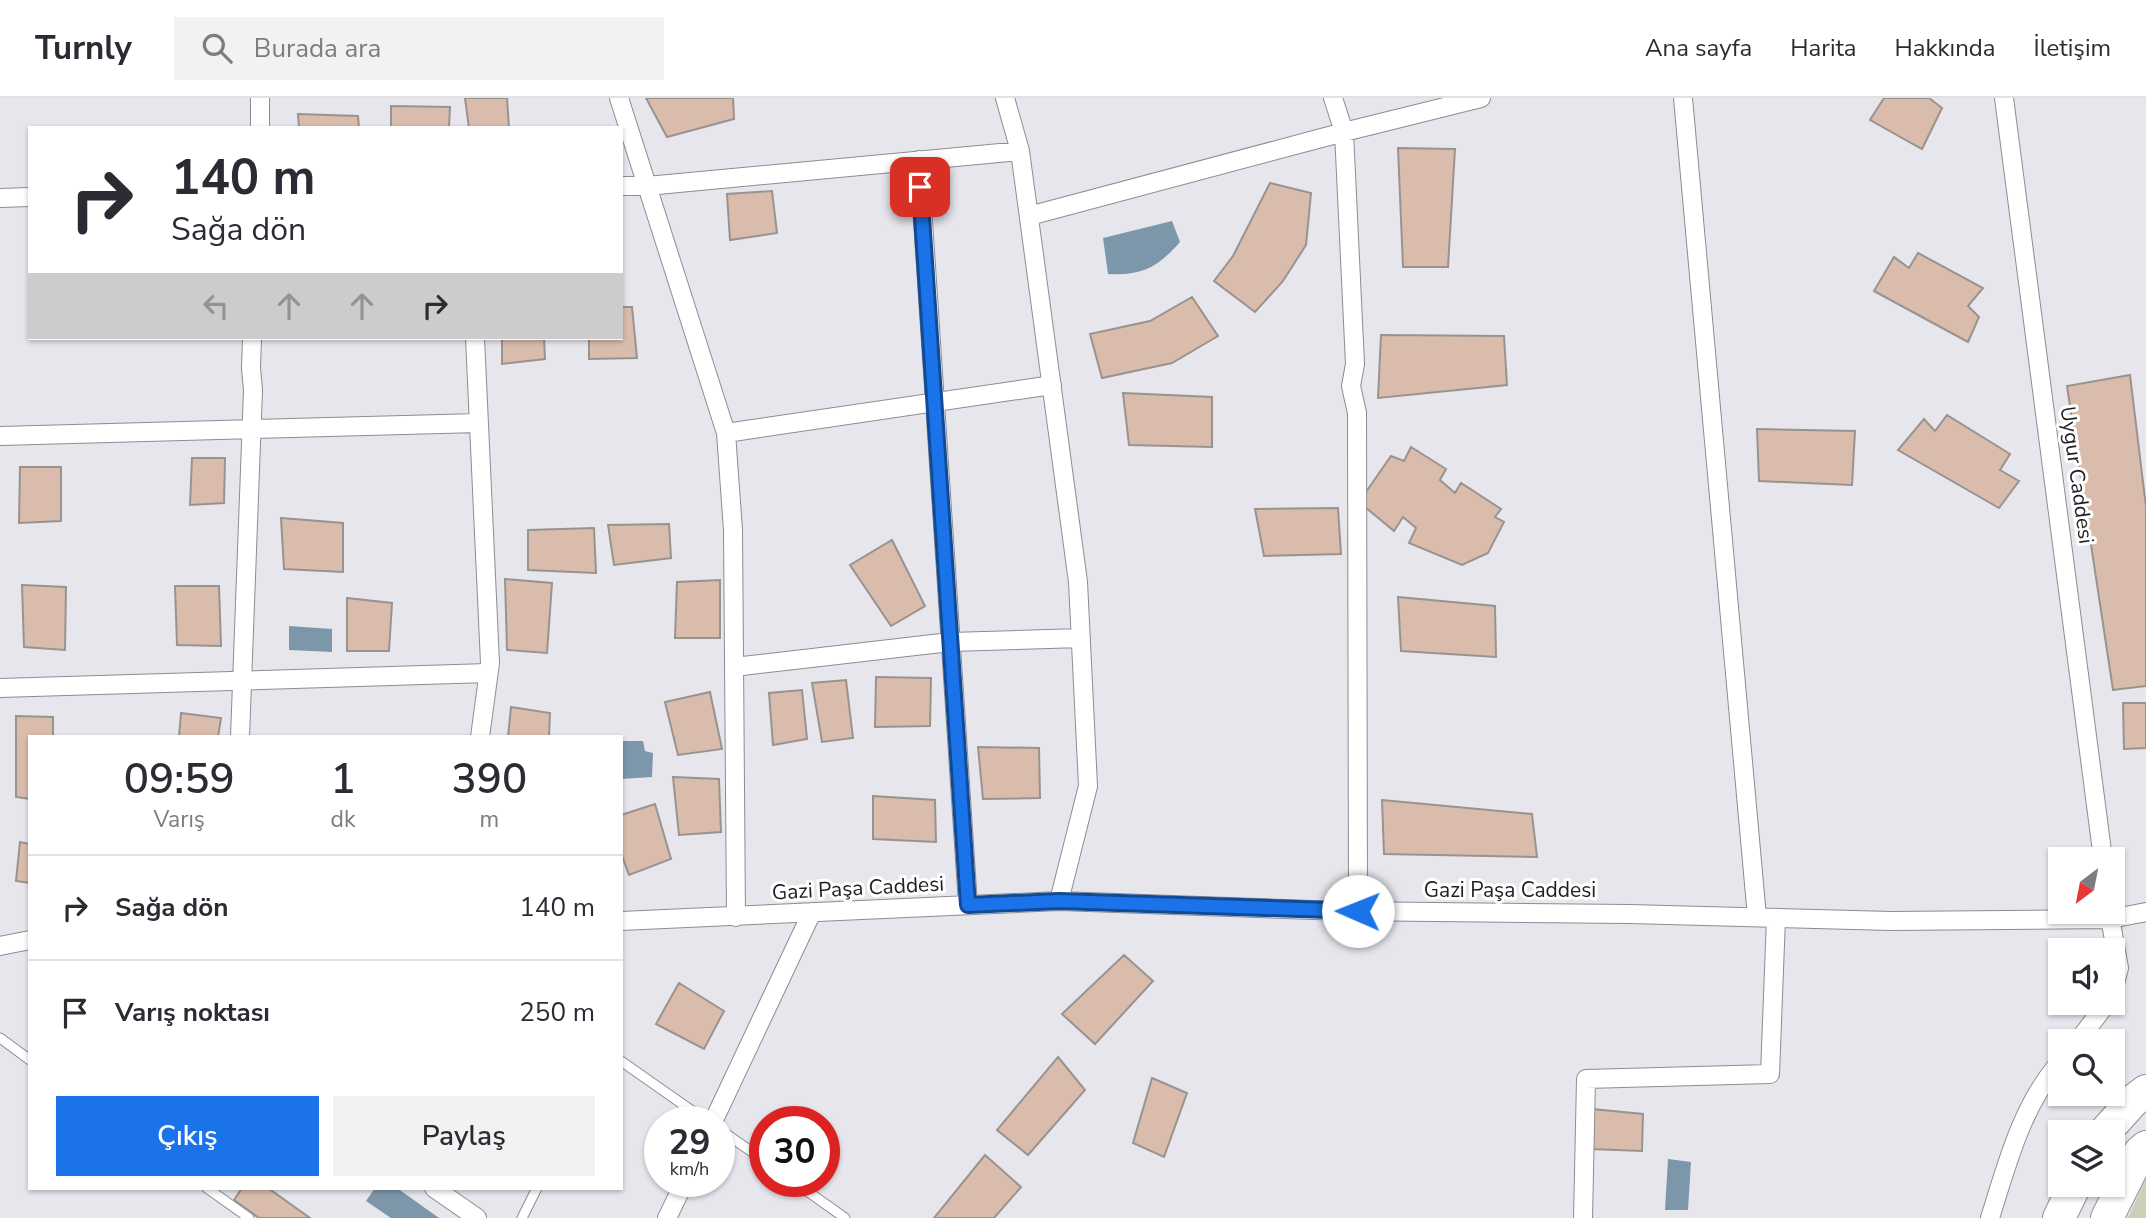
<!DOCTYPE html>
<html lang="tr">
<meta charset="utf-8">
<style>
body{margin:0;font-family:"Nunito Sans",sans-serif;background:#f2f2f3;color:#2b2b33;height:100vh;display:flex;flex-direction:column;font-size:26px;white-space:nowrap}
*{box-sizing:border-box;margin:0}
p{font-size:23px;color:#7c7c81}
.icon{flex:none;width:38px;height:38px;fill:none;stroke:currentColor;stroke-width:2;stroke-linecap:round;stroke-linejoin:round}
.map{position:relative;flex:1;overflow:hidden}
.details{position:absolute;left:28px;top:637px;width:595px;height:455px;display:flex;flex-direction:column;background:#fff;border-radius:0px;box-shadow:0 2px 5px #0004}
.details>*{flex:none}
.hud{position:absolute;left:28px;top:28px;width:595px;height:214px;border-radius:0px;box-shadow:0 2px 5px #0004;background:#fff;color:#2b2b33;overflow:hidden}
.needle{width:46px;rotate:212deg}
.tools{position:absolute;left:2048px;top:749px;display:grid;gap:14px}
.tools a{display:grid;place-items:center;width:77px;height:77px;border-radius:0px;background:#fff;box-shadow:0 2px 5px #0004;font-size:35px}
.speed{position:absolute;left:644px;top:1008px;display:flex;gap:14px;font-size:35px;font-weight:700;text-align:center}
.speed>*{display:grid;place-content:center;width:91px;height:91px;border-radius:50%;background:#fff;box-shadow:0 2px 5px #0004;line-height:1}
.speed small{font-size:18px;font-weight:400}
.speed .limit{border:10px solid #d22;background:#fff;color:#111}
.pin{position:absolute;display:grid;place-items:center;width:60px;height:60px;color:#fff;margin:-30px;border-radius:14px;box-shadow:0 4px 10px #0006}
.me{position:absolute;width:77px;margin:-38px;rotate:271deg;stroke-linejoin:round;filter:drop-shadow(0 0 5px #0008)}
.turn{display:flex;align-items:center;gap:24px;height:147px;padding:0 28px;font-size:32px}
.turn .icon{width:91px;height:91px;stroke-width:2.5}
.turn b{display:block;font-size:49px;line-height:60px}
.lanes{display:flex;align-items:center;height:66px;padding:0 28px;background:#0003;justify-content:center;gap:35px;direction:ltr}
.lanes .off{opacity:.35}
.eta{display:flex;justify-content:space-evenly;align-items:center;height:119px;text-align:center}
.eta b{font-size:42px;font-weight:600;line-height:49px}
.primary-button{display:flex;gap:14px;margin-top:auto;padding:14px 28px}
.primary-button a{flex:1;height:80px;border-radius:0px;background:#1a73e8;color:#fff;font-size:28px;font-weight:600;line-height:80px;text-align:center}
.primary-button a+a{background:#f2f2f3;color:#2b2b33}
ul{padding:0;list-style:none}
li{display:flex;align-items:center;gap:21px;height:105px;padding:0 28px;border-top:2px solid #e1e1e2}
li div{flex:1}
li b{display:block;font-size:26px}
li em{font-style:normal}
header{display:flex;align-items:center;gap:42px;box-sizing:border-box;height:98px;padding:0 35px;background:#fff;border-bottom:2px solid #e1e1e2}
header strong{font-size:33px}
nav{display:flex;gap:38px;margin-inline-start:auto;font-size:24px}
.search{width:490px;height:63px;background:#f2f2f3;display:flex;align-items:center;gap:18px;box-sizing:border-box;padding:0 24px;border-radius:0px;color:#7c7c81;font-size:26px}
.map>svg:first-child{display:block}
</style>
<header>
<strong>Turnly</strong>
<div class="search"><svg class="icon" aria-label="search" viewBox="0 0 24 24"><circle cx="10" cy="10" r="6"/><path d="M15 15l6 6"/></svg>Burada ara</div>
<nav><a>Ana sayfa</a><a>Harita</a><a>Hakkında</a><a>İletişim</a></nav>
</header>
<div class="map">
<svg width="2146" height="1120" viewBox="0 0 2146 1120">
<rect width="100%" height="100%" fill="#e7e6ed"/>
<!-- green -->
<path fill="#cbd0ba" d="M2146,1080v40h-18z"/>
<!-- water -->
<path fill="#7d97aa" d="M1172,123l8,21c-22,25 -38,34 -72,32l-5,-36z
M289,528l43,3v23l-43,-2z
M621,643h22l2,10 8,2 -1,24 -31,2z
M1668,1061l23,3 -3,48h-23z
M375,1090h22l42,30h-48l-25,-17z"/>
<!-- building -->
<path fill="#dabcac" stroke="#999390" stroke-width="2" d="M465,0h42l2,30h-40z
M646,0h87l1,21 -67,18z
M1884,0h45l13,10 -20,41 -52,-29z
M391,8l59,1 -1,21h-58z
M298,16l60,2 1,12h-60z
M1398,50l57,1 -7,118h-45z
M1270,85l41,10 -5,52 -23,36 -28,31 -41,-31 19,-25z
M772,93l5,42 -47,7 -3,-46z
M1918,155l65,35 -15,18 11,11 -11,25 -94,-51 20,-34 15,11z
M1192,199l26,39 -46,27 -70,15 -12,-44 60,-13z
M621,209h11l5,51 -48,1v-21h32z
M1381,237l123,1 3,49 -129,13z
M502,240h42l1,21 -43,5z
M2130,277l16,132v179l-33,4 -46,-304z
M1123,295l89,4v50l-83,-2z
M1947,317l63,39 -10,16 19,11 -20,27 -101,-58 26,-31 11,12z
M1757,331l98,2 -3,54 -93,-4z
M1411,349l35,22 -6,11 15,13 6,-10 40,26 -6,8 9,5 -16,31 -26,12 -53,-22 7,-15 -13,-11 -9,14 -35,-29 32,-46 13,5z
M192,360h33l-1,45 -34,2z
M20,369h41v54l-42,2z
M1338,410l3,46 -77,2 -9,-47z
M281,420l62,5v49l-59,-3z
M669,426l2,34 -57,7 -6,-40z
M594,430l2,45 -68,-3v-40z
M892,442l33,66 -34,20 -41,-61z
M505,481l47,4 -5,70 -40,-3z
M720,482v58h-45l2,-56z
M22,487l44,2 -1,63 -41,-3z
M175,488h44l2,60 -44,-1z
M1398,499l97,9 1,51 -95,-6z
M347,500l45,5 -3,48h-42z
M876,579l55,1 -1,48 -55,1z
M846,582l7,58 -31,4 -10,-59z
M802,592l5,49 -34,6 -4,-52z
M710,594l12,57 -44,6 -13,-53z
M2123,605h23v45l-22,1z
M511,609l39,6 -1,24h-41z
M181,615l40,5 -3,19h-39z
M16,618l37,1v20h-23v62l-14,-2z
M978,649l61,1 1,50 -57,1z
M673,679l46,2 2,53 -42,3z
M873,698l62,4 1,42 -63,-3z
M1382,702l150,14 5,43 -153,-3z
M655,706l16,55 -42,16 -8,-22v-38z
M20,744l10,2v39l-14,-2z
M1124,857l29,26 -58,63 -33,-30z
M679,885l45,28 -20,38 -48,-25z
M1058,959l27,33 -57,65 -31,-25z
M1152,980l35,15 -23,64 -31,-14z
M1592,1011l51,5 -1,37 -52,-2z
M985,1057l36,32 -27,31h-60z
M242,1090h26l42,30h-51l-25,-18z"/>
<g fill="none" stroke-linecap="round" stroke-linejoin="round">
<!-- service casing -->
<g stroke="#8d8c92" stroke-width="11">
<path id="service" d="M0,940l30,22
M621,963l87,61
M719,1031l46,32
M793,1083l52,37
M207,1090l42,30
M522,1120l15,-30"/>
</g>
<!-- minor casing -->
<g stroke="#8d8c92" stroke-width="20">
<path id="minor" d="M619,0l107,335 7,97 3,387
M1005,0l15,53 58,431 10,204 -29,115
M1333,0l11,34 11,232 -4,22 6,27 1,498
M1683,0l74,819
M2004,0l99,761
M260,30v-30
M919,62l49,745
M621,88h26l373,-35
M0,100l30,-1
M1029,118l315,-84 137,-34
M475,240l15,325 -10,74
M726,335l326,-48
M0,338l479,-13
M734,569l216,-25 131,-4
M0,590l488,-15
M240,639l13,-347 -2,-22 1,-30
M2109,814l10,56 -7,27
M621,823l438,-20 284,10 286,3 262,7 219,-2 36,-7
M0,848l30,-6
M2078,943l29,-38
M713,1024l99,-210
M434,1090l43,30
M667,1120l18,-37
M1583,1120l3,-139 184,-5 6,-156
M1990,1120c17,-54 32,-113 70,-156"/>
</g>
<!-- motorway casing -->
<g stroke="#8d8c92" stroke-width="34">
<path id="motorway" d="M2105,1034l28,-31 13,-10
M2059,1120l16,-33
M2107,1120l33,-66 6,-5"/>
</g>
<!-- service -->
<use href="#service" stroke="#fff" stroke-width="9"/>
<!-- minor -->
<use href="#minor" stroke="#fff" stroke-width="18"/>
<!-- motorway -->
<use href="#motorway" stroke="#fff" stroke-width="32"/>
</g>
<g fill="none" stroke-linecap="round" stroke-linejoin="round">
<!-- route casing -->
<g stroke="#114b97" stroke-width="18">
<path id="route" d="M920,89l48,718 91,-4 299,10"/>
</g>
<!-- route -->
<use href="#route" stroke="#1a73e8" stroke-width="12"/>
</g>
<g text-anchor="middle" stroke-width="6" stroke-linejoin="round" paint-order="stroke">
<!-- street labels -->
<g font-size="21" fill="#212123" stroke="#fff">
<text transform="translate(2077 377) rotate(82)" y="7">Uygur Caddesi</text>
<text transform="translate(858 790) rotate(-3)" y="7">Gazi Paşa Caddesi</text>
<text x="1510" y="799">Gazi Paşa Caddesi</text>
</g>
</g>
</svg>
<div class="tools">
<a><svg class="needle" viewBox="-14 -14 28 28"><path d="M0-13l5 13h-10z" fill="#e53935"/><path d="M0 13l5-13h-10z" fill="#7c7c81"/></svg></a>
<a><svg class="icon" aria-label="sound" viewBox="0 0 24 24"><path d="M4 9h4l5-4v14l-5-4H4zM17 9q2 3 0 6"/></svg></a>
<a><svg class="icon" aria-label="search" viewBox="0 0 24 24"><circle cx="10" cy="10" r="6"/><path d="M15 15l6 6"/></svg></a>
<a><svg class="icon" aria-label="layers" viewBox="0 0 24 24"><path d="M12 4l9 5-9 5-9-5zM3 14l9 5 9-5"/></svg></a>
</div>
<div class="speed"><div>29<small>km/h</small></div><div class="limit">30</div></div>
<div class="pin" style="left:920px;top:89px;background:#d93025"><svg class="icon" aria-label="arrive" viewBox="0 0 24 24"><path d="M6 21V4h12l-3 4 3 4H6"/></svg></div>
<svg class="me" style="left:1358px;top:813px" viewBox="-20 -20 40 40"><circle r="19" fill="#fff"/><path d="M0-13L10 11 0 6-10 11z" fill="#1a73e8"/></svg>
<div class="hud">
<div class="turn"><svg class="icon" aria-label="right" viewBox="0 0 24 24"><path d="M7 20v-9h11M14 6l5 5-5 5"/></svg><div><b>140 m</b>Sağa dön</div></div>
<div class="lanes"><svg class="icon off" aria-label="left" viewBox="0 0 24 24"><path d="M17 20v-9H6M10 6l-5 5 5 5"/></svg><svg class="icon off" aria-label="ahead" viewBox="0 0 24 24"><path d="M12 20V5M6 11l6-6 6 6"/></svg><svg class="icon off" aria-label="ahead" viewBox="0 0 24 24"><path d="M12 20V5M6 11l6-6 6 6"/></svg><svg class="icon" aria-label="right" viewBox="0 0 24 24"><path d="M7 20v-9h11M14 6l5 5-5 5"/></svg></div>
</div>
<section class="details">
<div class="eta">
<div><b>09:59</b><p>Varış</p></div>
<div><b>1</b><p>dk</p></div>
<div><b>390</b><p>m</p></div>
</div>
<ul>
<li><svg class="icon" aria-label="right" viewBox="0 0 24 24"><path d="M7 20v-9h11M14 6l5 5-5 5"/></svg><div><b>Sağa dön</b></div><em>140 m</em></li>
<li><svg class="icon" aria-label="arrive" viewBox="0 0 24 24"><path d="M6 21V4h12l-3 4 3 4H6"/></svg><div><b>Varış noktası</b></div><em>250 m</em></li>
</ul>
<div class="primary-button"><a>Çıkış</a><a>Paylaş</a></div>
</section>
</div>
